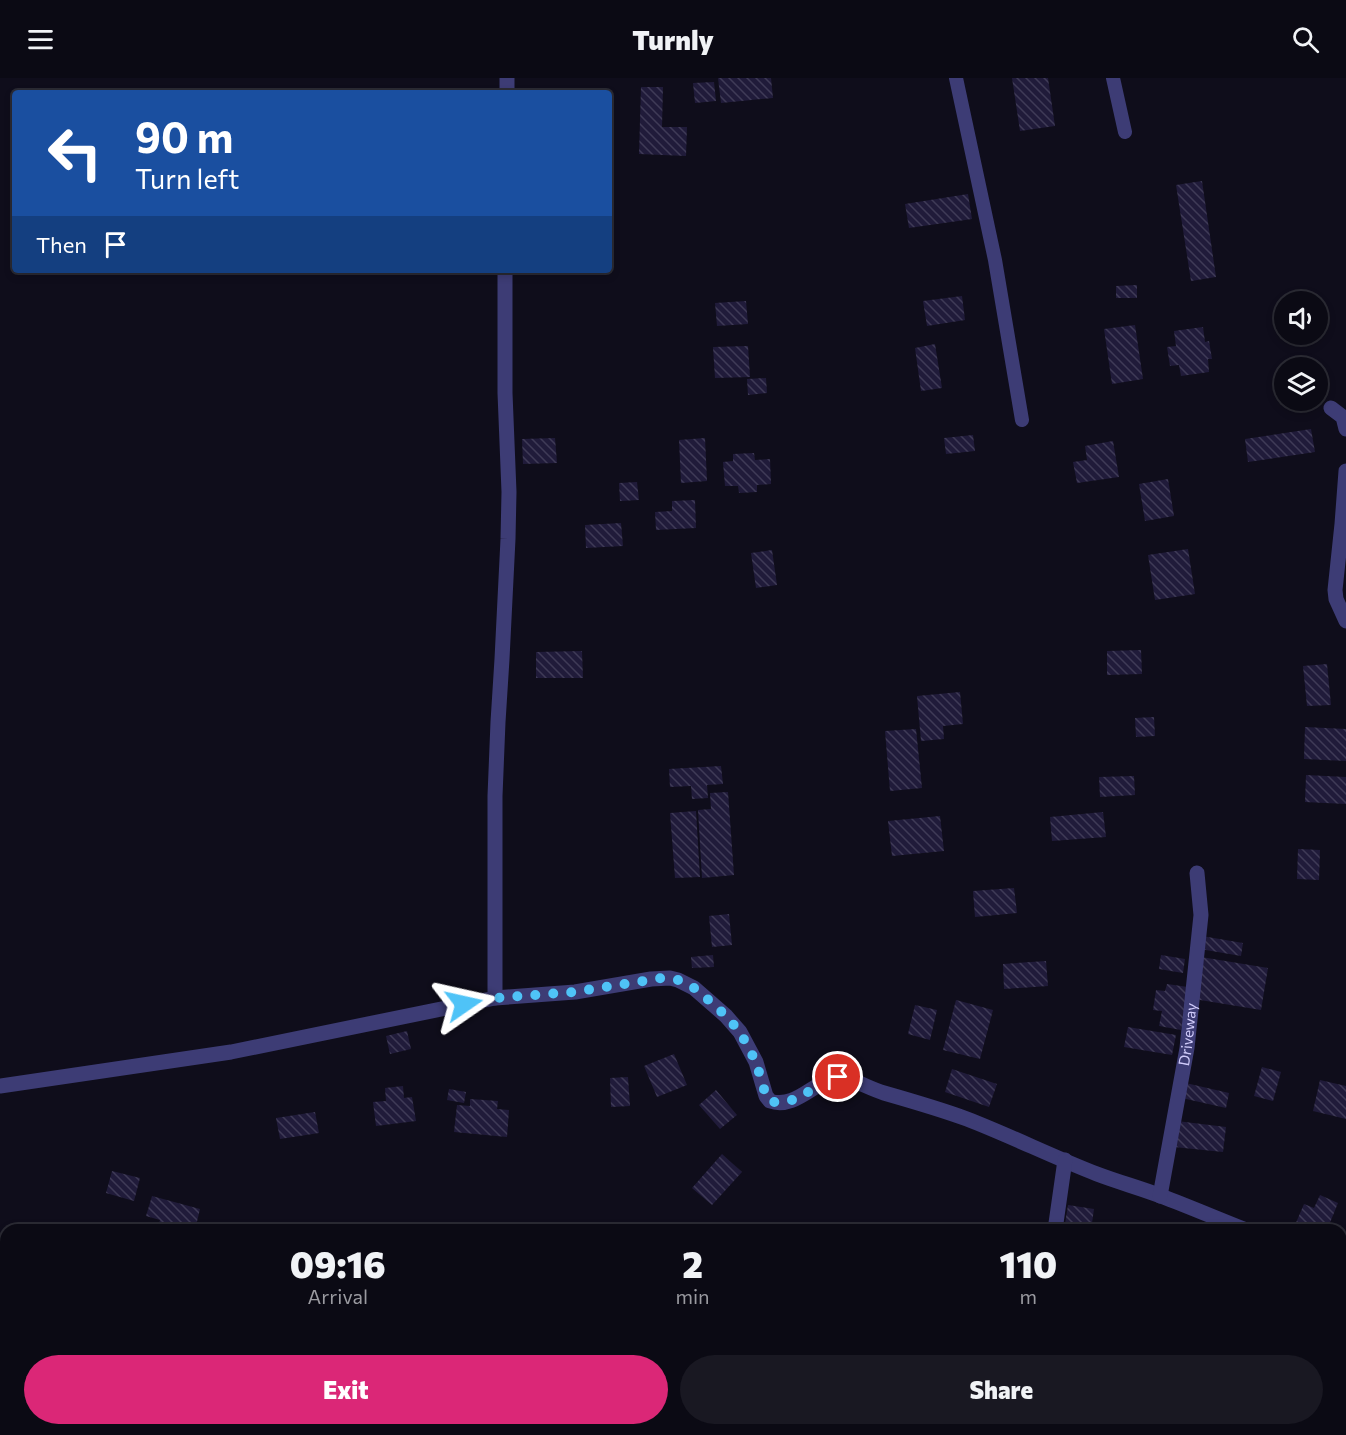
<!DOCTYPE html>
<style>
body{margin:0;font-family:Commissioner,sans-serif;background:#191822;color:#f1f3f6;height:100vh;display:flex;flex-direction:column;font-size:22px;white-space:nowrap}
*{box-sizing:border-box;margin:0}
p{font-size:20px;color:#9a9aa0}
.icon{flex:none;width:33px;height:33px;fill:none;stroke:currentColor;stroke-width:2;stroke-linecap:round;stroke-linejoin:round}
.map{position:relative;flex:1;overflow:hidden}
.drawer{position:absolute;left:0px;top:1146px;width:1347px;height:212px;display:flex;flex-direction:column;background:#0b0a14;border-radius:18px 18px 0 0;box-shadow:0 3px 9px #0003,0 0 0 2px #2b2b34}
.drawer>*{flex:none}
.banner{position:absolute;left:12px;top:12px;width:600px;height:183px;border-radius:6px;box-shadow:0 3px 9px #0003,0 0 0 2px #2b2b34;background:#1a4fa0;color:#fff;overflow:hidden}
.tools{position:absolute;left:1274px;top:213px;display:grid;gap:12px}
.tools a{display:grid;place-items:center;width:54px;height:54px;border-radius:50%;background:#0b0a14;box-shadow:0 3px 9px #0003,0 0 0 2px #2b2b34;font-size:30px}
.pin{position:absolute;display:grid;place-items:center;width:51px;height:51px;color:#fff;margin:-26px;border:3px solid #fff;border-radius:50%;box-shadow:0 2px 6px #0007}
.me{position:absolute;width:66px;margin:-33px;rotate:79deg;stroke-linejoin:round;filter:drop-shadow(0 0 4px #0008)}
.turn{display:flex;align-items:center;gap:21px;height:126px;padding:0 24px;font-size:27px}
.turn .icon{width:78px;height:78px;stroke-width:2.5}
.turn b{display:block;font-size:42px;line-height:51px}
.then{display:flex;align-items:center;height:57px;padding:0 24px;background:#0003;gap:12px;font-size:22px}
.eta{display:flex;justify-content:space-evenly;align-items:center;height:102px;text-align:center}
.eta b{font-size:36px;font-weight:800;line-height:42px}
.button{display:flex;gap:12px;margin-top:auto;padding:12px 24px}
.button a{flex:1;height:69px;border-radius:36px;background:#db2777;color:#fff;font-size:24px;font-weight:800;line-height:69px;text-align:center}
.button a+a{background:#191822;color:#f1f3f6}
header{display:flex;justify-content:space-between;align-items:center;height:78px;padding:0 24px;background:#0b0a14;font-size:27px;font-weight:800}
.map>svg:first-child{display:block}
</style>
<header><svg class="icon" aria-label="menu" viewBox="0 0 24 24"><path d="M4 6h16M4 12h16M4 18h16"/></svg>Turnly<svg class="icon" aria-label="search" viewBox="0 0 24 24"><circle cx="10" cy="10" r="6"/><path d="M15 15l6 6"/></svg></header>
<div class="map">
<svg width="1346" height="1357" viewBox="0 0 1346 1357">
<defs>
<pattern id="building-back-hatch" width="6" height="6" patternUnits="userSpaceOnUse" patternTransform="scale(1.5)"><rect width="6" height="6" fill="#201b3a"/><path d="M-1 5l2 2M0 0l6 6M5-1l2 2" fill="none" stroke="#3f3b57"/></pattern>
</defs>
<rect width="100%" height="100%" fill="#0f0d1b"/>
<!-- building -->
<path fill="url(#building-back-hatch)" d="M718,0h53l2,20 -52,5z
M1012,0h36l7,48 -35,5z
M714,4l2,19 -21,2 -2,-20z
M641,9h22l-1,40h25l-1,29 -47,-2z
M1202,103l14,96 -25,4 -15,-96z
M968,116l4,25 -63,9 -4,-24z
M1137,207v13h-21v-12z
M962,218l3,24 -38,6 -4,-25z
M746,223l2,23 -31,2 -2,-23z
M1135,247l8,54 -31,5 -8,-55z
M1203,249l2,15 4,-1 3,18h-4l1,13 -28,4 -2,-11 -9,1 -3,-19 9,-1 -2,-15z
M1287,256h17l1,5 -17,2z
M935,266l7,44 -21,3 -6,-43z
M748,268l2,31 -35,1 -2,-31z
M766,300l1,15 -19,2 -1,-16z
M1311,351l4,23 -67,10 -3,-23z
M973,357l2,16 -29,3 -2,-16z
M555,360l2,25 -34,1 -1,-25z
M705,360l2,43 -26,2 -2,-43z
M1113,363l6,36 -42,6 -4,-21 14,-2 -2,-14z
M754,375l1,7 15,-1 1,25 -14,1v7l-18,1 -1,-7h-13l-2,-24 10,-1v-7z
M1168,401l6,37 -29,5 -6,-37z
M637,404l2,18 -19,1 -1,-18z
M695,422l1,28 -40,2 -1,-18 17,-1v-10z
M621,445l2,23 -37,2 -1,-23z
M1188,471l7,45 -40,6 -7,-45z
M772,472l5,35 -21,3 -5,-35z
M1141,572l1,24 -35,1v-24z
M582,573l1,27h-47v-26z
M1327,586l4,41 -24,1 -4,-40z
M960,614l3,32 -20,2 1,13 -23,2 -4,-45z
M1154,639l1,19 -19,1 -1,-19z
M1305,649l41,2v32l-42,-2z
M916,651l6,59 -32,3 -5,-60z
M721,688l2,18 -16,1 1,13 -16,1 -1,-13 -21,1 -1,-18z
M1306,697l40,2v27l-41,-2z
M1134,698l1,19 -35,2 -1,-20z
M728,714l6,83 -32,3 -4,-68 13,-1 -1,-16z
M696,733l4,66 -25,1 -5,-65z
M1103,734l3,25 -54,4 -2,-24z
M940,738l4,35 -52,5 -4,-35z
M1298,771l22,1 -1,30 -22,-1z
M1014,810l3,25 -42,4 -2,-26z
M729,836l3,31 -20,2 -3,-31z
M1202,858l41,7 -2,13 -41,-7z
M713,877l1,12 -22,1 -1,-11z
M1161,877l24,4 -2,14 -24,-4z
M1195,878l73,12 -7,42 -73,-12z
M1046,883l2,25 -44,3 -1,-25z
M1167,906l21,3 -7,43 -22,-4 3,-15 -9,-1 3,-20 9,1z
M956,922l37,10 -13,49 -37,-9z
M915,927l22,5 -7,30 -22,-6z
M1128,949l48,8 -4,20 -48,-8z
M407,953l4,18 -21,5 -4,-18z
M674,976l13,31 -30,12 -13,-31z
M1262,989l19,5 -8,29 -19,-5z
M952,991l45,15 -8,23 -44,-15z
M628,999l2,29 -19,1 -1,-29z
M1320,1002l26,6v33l-33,-8z
M1177,1003l52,12 -3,15 -53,-12z
M403,1008l1,12 8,-1 4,24 -40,5 -3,-24 13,-1 -1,-13z
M449,1011l17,3 -2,11 -17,-3z
M716,1012l21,25 -17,14 -21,-24z
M470,1021l28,2 -1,8 12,1 -2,27 -53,-5 3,-27 13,1z
M315,1034l4,21 -39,6 -4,-21z
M1177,1043l49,6 -3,25 -49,-5z
M722,1076l20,18 -30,33 -20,-17z
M112,1093l28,7 -6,23 -28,-8z
M1320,1117l18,8 -11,27h-22l-10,-5 9,-21 10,4z
M152,1118l48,13 -5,21h-38l3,-10 -14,-4z
M1068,1127l26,4 -3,21h-27z
M311,1147l26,1 -1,4h-25z
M799,1352h40v2l18,1v2h-59z"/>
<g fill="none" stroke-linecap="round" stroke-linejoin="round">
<!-- lane -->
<path stroke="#3d3c75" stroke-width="14" d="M956,0l39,182 27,160
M1113,0l12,54"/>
<!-- street -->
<g stroke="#3d3c75" stroke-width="15">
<path d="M507,0v15"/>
<path d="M1331,330l12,9 3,12"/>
<path d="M1346,393l-4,53 -7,66 1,9 10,22"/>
<path d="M495,920v-202l3,-74 4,-63 6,-120 1,-47 -4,-99v-123"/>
<path d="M0,1008l231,-34 264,-54 80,-6 76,-13 19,-1 8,2 16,8 32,28 14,16 16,30 10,34 4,5c29,10 50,-29 76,-23 13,4 25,11 38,15 28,8 56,16 83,26 44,17 86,38 130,55 21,8 43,14 64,22 29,11 57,23 85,34"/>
<path id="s1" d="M1160,1118l27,-148 14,-133 -4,-42"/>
<path d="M1055,1152l10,-70"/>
<path d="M1341,1199l5,4"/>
<path d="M1341,1229l5,-8"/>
<path d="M0,1326l6,11"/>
<path d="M14,1352l4,5"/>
<path d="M1237,1352l6,5"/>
<path d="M1034,1357v-5"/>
<path d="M1182,1357l2,-5"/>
</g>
</g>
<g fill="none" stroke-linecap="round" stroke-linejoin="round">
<!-- route -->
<path stroke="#4fc3f7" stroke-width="10" stroke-dasharray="0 18" d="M464,926l31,-6 79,-6 88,-14 16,2 16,8 17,14 15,14 14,16 16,30 10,34 4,5c25,8 45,-19 68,-24"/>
</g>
<g text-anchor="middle" stroke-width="4.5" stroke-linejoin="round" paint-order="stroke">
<!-- street labels -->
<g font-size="15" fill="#d0cbfa" stroke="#0f0d1b">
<text dy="5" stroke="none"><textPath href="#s1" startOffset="164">Driveway</textPath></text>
</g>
</g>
</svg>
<div class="tools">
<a><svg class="icon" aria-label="sound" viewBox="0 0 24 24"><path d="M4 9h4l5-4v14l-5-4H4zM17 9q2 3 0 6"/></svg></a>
<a><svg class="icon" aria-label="layers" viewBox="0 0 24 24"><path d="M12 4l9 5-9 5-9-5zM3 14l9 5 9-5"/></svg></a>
</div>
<div class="pin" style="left:838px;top:999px;background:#d93025"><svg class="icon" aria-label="arrive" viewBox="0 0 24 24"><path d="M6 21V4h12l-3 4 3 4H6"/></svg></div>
<svg class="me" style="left:464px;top:926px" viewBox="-20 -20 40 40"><path d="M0-17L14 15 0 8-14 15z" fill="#4fc3f7" stroke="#fff" stroke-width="4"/></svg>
<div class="banner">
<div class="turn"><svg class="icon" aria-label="left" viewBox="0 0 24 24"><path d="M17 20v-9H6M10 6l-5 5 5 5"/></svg><div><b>90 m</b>Turn left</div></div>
<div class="then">Then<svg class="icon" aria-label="arrive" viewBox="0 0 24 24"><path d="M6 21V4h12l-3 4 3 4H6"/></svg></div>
</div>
<section class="drawer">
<div class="eta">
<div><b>09:16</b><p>Arrival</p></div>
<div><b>2</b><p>min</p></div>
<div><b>110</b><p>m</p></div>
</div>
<div class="button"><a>Exit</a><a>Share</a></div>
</section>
</div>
